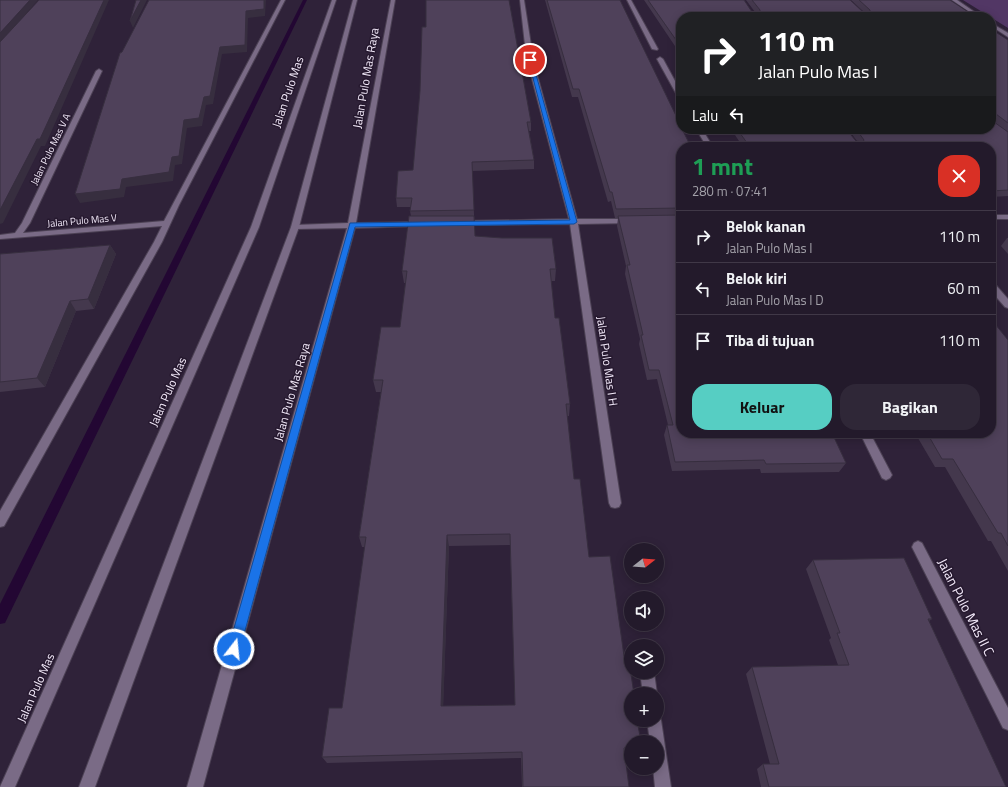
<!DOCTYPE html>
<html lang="id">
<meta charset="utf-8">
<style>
body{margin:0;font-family:"Titillium Web",sans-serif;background:#2f2737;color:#f1f3f6;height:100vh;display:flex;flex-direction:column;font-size:15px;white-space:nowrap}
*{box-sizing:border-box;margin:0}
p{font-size:13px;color:#a3a1a9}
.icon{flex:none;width:22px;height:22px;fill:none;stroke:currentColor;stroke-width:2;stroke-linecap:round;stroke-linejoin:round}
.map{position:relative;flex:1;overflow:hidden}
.sheet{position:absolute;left:676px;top:142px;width:320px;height:296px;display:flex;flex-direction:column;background:#231a2b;border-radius:16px;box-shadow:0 2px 10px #0003,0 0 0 1px #403847}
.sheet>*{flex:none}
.top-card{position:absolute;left:676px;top:12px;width:320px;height:122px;border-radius:16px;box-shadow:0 2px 10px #0003,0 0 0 1px #403847;background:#202124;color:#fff;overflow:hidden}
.needle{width:26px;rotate:73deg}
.buttons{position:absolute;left:624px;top:543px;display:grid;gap:8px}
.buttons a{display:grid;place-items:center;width:40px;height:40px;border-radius:50%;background:#231a2b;box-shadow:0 2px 10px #0003,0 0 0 1px #403847;font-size:20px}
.pin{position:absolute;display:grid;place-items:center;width:34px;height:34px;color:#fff;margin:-17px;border:2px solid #fff;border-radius:50%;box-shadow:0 1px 4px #0007}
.me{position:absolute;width:44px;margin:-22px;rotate:16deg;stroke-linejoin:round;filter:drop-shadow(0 0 3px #0008)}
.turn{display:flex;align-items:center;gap:14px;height:84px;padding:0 16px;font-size:18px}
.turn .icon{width:52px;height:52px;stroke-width:2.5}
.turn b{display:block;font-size:28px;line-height:34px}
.then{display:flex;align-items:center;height:38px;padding:0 16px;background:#0003;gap:8px;font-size:15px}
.round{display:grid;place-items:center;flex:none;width:42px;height:42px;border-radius:16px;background:#2f2737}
.overview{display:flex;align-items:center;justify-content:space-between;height:68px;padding:0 16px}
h1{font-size:24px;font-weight:700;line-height:30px;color:#1e9e55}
.cta{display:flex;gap:8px;margin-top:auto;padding:8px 16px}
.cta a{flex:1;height:46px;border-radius:16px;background:#56cec3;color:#111;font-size:16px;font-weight:700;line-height:46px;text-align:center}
.cta a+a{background:#2f2737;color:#f1f3f6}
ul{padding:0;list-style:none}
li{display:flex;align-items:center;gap:12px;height:52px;padding:0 16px;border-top:1px solid #403847}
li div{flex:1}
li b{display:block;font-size:15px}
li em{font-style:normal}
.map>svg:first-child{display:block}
</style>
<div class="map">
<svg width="1008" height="787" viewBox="0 0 1008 787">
<rect width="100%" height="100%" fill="#2f2239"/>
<!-- green -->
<path fill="#523765" d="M963,0h45v28z"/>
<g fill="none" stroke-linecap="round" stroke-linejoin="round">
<!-- stream -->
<path fill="#230733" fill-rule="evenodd" d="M303,0h4l-302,623 -5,1v-20z"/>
<!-- minor casing -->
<g stroke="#4c4154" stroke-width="2">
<path id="minor" d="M281,0h4l-106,205 -17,37 -158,284 -4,1v-16l154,-269 8,-16 -162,13v-4l15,-2 7,-10 74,-152 3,-2 3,2 -72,152 -7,10 141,-12z
M391,0h4l-39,223 65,-1 4,2 -4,2 -66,2 -152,559h-16l160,-559 -52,1 -4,-2 4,-2 53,-2z
M520,0h4l7,45 -3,2 -3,-2z
M627,0h4l27,49 -1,1 -5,-1z
M952,0h5l25,17h-5z
M991,23l17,10v4l-17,-11z
M660,57l3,2 18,33v7l-3,-2 -21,-38z
M530,58l3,2 44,159h54l4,2 -4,2 -53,1 43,279 -2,4 -4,1 -4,-1 -2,-4 -39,-279 -109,1 -4,-2 4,-2 108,-2 -42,-159z
M696,129h6l11,18h-6z
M991,215h17v4h-17z
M991,282l3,1 14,16v9l-3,-1 -14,-16z
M860,433h10l22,42 -2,3 -4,2 -4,-2z
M918,541l4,2 86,165v22l-5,-2 -89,-177 -2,-4 2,-4z
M640,672h14l3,22h-14z
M657,714l2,1 2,5 10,67h-16l-2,-19h4v-26h-7l-3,-22h10z"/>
</g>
<!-- tertiary casing -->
<g stroke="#4c4154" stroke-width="2">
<path id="tertiary" d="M332,0h4l-77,227 -244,560h-15l251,-560z
M353,0h4l-58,227 -204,560h-16l212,-560z"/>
</g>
<!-- minor -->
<use href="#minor" fill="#7a6b86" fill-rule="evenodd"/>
<!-- tertiary -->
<use href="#tertiary" fill="#7a6b86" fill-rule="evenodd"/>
</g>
<!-- wall -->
<path fill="#44384d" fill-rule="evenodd" d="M545,0h75l61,147v286l165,30 -7,9 -78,1 -1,-4 -88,2 -8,-36 3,-10h1l-11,-46 -10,1 -8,-36 1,-5 -15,-65 1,-8 -9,-40 1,-8h-3l-4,-17 -3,1 -30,-105h-6z
M644,0h100l8,12h3l-9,-12h104l13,12h1l-13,-12h99l26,17h-295v38z
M426,27l105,95v9h-2l5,29v9l-62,2 3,65 81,33 -1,12h-4l4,37 15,86 -1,12h-2l7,63 15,78 42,185v12h-7l5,33h-107l-1,-29 -194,5 -5,-6 20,-49 23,-161h-3l-3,-10 22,-145h-5l-3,-12 27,-53 6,-44h-2l-2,-12 9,-55 -1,-5 1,-4h-14l-1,-9 17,-28zM510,545l5,160 -72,1 6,-160z
M1008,40v156l-17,1v-50h-248l-12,-18h115l10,12h1l-9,-12h143z
M1007,238h1v16l-7,-8z
M110,245l6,9 -22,55 -18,2 -31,76 -45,5v-138z
M1008,340v231l-17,-30h-3l-43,-74h-10l-20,-34h76z
M813,560l119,59 -3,2 77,166h-245l-4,-18 6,-5h7l-24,-90 6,-7 86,-2 -9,-25 2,-2 -25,-69z"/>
<!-- shaded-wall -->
<path fill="#372e3f" d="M30,0h8l-38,44v-11z
M104,0h5l-64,146h-4l-38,77 -3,1v-14l37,-71z
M141,0h6l-14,28 -3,-7z
M264,0h2l-1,16 -17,2 -1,34 -25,2 -9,50 -7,1 -4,21 -15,2 -5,36 -7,1 -2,16 -47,6 -2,10 -44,6 -5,-9 97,-37 12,-37 20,-23 16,-50 26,-36z
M110,245l6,9 -22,55 -6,-10z
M70,301l6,10 -31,76 -8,-9z
M447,535l2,11 -6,167 -2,-7z"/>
<!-- building -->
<path fill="#4f415a" stroke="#372e3f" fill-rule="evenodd" d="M0,0h30l-30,33z
M39,0h65l-64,139h-3l-37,71v-168z
M136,0h5l-11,21z
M149,0h115v9l-18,2 -1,34 -25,2 -10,49 -6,1 -5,21 -15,2 -5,36 -7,1 -3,15 -47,7 -2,10 -45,5 45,-141 2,-1z
M426,0h83l22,122h-4l7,38 -62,2 2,48 -64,1 2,-13h-16l2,-27 15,-1 7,-79 2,-64h4z
M547,0h73l61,126v3h1l9,18h-10v61l-65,1 -4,-17h-2l-31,-103h-6z
M648,0h96l8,12h8v-2l-8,-10h98l13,12h7v-2l-11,-10h91l26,17h-295v30z
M991,29l17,11v83l-12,-9h-2v8l14,10v58l-17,1v-44h-241l-13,-18h109l10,12 7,1 1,-2 -8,-11h135z
M681,215v218h151l14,30 -80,1 -2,-4 -89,2 -8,-37h6l-14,-55h-10l-8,-35h2l-16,-70h3l-12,-49z
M409,216h65l1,20 27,2h50l4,31h-6l5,49h4l11,86h-4l8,75h6l9,78 21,-1 14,100 4,-1 6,39h-3v26h6l4,22h-10v6h-7l5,39h-106l-1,-35 -200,5 7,-49h13l24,-171h-7l24,-157h-10l8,-53h19l7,-56h-5zM510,534l5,171 -74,1 6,-171z
M110,245l-22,54 -18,2 -33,77 -37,4v-128z
M991,319l17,21v206l-7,-13h-3l-45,-74h-11l-15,-26h64z
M904,558l28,61h-4l78,168h-237l-6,-23h16l-27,-97 97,-2 -12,-32h3l-27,-73z"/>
<!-- route -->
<path fill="#1a73e8" stroke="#114b97" d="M528,59l4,1 45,162 -3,2 -219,3 -115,422 -2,4 -4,2 -4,-2 -2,-4 122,-426 220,-3z"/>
<g text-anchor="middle" stroke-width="3" stroke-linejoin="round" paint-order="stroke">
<!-- far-street labels -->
<g font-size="10" fill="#f3eafa" stroke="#26192f">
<text transform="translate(50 149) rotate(-64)" y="4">Jalan Pulo Mas V A</text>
<text transform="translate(82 220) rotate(-5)" y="4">Jalan Pulo Mas V</text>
</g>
<!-- street labels -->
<g font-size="12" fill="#f3eafa" stroke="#26192f">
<text transform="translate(366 78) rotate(-80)" y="4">Jalan Pulo Mas Raya</text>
<text transform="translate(288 92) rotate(-71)" y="4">Jalan Pulo Mas</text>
<text transform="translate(607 361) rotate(82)" y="4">Jalan Pulo Mas I H</text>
<text transform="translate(168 392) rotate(-66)" y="4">Jalan Pulo Mas</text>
<text transform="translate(292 392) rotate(-74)" y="4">Jalan Pulo Mas Raya</text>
<text transform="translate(36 688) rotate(-66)" y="4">Jalan Pulo Mas</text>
</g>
<!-- near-street labels -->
<g font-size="14" fill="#f3eafa" stroke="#26192f">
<text transform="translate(966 607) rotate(63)" y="5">Jalan Pulo Mas II C</text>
</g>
</g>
</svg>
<div class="buttons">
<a><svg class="needle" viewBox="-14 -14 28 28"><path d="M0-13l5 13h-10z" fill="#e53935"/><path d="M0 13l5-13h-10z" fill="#a3a1a9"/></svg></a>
<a><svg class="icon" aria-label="sound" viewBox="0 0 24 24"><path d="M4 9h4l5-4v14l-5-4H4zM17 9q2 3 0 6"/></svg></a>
<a><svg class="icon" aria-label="layers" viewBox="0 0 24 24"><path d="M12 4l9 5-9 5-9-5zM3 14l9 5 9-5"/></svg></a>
<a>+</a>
<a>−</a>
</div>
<div class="pin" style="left:530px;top:60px;background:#d93025"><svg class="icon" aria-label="arrive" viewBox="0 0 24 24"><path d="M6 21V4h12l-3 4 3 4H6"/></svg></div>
<svg class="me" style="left:234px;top:649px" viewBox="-20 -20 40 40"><circle r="17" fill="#1a73e8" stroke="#fff" stroke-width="3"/><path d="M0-11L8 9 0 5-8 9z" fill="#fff"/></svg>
<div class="top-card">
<div class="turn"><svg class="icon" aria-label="right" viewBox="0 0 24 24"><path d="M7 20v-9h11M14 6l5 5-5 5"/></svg><div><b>110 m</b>Jalan Pulo Mas I</div></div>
<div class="then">Lalu<svg class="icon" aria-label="left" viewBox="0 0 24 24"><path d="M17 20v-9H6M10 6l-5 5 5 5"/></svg></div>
</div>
<section class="sheet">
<div class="overview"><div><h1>1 mnt</h1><p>280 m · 07:41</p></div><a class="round" style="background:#d93025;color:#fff"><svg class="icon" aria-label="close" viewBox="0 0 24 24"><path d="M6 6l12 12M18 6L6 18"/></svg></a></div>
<ul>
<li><svg class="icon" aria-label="right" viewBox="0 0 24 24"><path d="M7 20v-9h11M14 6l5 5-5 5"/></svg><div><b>Belok kanan</b><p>Jalan Pulo Mas I</p></div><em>110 m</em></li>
<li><svg class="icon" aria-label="left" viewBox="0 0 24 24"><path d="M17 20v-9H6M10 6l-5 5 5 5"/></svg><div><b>Belok kiri</b><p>Jalan Pulo Mas I D</p></div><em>60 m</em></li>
<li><svg class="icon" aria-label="arrive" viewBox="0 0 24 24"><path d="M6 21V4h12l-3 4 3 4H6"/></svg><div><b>Tiba di tujuan</b></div><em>110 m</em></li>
</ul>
<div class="cta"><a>Keluar</a><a>Bagikan</a></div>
</section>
</div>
